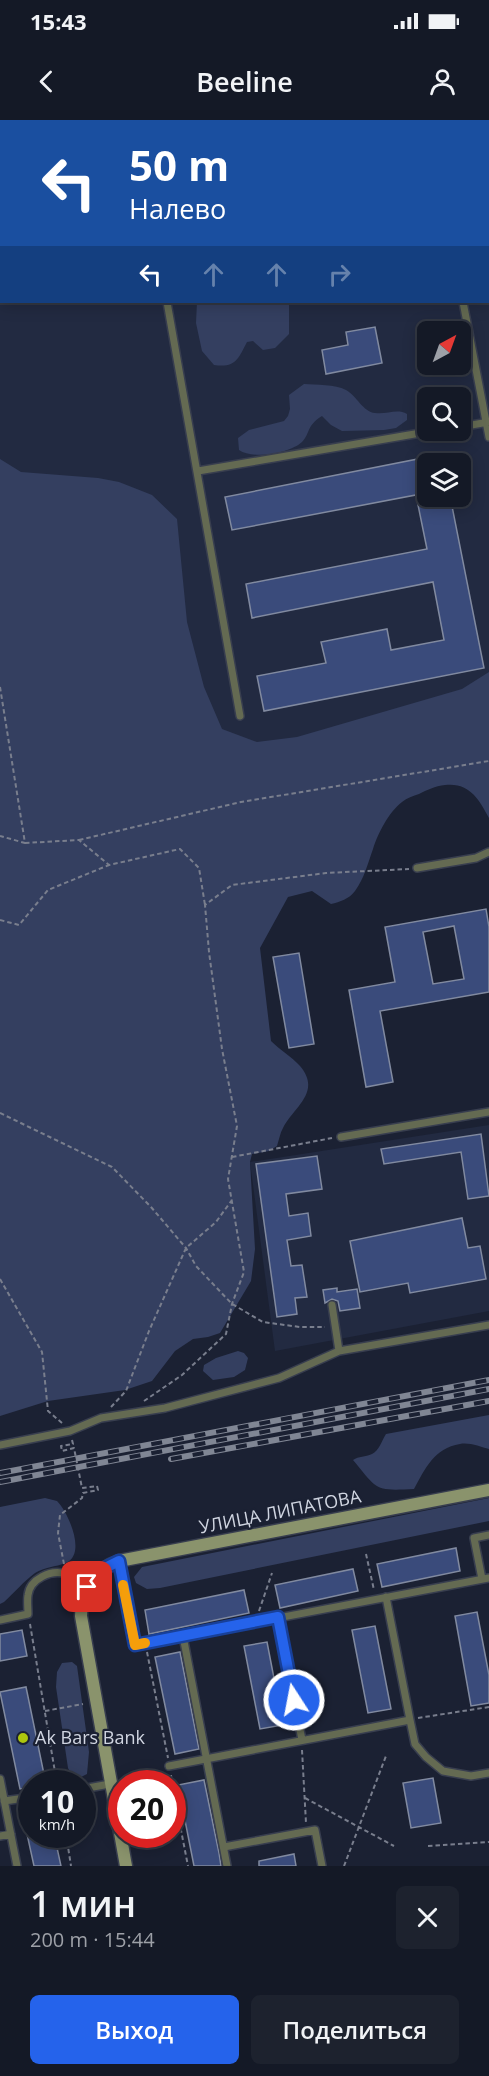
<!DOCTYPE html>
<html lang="ru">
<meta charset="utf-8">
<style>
body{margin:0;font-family:"Open Sans",sans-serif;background:#1d222e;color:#f1f3f6;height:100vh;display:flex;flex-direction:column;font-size:22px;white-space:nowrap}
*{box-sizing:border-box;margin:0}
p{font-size:20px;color:#9da0a7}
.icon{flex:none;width:33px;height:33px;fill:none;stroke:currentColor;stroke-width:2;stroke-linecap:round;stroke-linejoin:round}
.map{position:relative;height:1746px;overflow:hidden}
.sheet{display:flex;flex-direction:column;background:#141926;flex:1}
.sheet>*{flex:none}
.top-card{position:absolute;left:0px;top:0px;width:489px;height:183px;box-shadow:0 3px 15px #0003,0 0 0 2px #333843;background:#1a4fa0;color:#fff;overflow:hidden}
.needle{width:39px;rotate:41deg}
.tools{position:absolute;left:417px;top:201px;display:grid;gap:12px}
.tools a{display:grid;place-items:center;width:54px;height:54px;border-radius:9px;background:#141926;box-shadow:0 3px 15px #0003,0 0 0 2px #333843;font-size:30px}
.speed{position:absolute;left:18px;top:1650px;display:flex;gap:12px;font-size:30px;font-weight:700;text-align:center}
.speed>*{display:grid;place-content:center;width:78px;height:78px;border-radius:50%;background:#141926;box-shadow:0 3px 15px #0003,0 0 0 2px #333843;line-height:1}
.speed small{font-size:15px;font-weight:400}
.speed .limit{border:9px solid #d22;background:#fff;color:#111}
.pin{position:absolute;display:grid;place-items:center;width:51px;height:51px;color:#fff;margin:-26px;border-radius:12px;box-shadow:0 3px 9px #0006}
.me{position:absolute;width:66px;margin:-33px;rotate:349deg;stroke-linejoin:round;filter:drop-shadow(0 0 4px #0008)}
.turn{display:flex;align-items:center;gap:21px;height:126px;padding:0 30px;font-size:27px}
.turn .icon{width:78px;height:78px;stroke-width:2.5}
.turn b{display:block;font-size:42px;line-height:51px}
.lanes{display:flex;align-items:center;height:57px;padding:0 30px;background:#0003;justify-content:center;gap:30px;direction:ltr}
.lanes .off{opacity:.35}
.round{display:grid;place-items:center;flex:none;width:63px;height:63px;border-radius:9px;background:#1d222e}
.overview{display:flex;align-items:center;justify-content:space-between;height:102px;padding:0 30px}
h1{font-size:36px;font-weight:600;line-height:45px}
.button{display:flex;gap:12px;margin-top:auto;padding:12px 30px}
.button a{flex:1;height:69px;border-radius:9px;background:#2563eb;color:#fff;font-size:24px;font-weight:600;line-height:69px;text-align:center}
.button a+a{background:#1d222e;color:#f1f3f6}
.status{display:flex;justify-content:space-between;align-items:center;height:42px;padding:0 30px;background:#141926;direction:ltr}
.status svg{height:16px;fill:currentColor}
header{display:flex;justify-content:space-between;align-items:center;height:78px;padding:0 30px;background:#141926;font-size:27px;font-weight:600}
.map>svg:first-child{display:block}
</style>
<div class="status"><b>15:43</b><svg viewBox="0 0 49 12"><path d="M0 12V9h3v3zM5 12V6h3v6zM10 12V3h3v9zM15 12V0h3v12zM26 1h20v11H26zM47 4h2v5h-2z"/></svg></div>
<header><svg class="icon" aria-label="back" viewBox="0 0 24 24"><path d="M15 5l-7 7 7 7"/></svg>Beeline<svg class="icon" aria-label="person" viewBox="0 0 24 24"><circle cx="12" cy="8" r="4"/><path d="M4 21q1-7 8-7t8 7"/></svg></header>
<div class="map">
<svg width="489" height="1746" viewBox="0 0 489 1746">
<rect width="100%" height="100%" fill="#1b2133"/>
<!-- built -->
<path fill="#222a41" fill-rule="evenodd" d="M0,0h489v634l-456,86 -33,-212zM2,2h486v180h-486zM428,212h32v32h-32zM428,278h32v32h-32zM428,344h32v32h-32z
M489,1005v186l-214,40 -25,-189z"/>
<!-- green -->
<path fill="#343f60" d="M197,182h91l1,3v29l-14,14 -12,2 -10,-9 -6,1c-9,17 -11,26 -33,23l-12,-14 -6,-28z
M304,264c12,1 31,0 42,6 11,6 17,22 29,23 11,2 22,-5 32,1v6l-11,8 -12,2 -42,1 -11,-6 -9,-9c-16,10 -11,16 -20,26 -12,11 -49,18 -63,8l-1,-12 11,-8 35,-9 4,-5 2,-7 -1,-14z
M0,339l21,13 77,6 21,4 33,13 25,24 10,103 17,65 18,42 35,13 40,-5 165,-48 27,-17v146c-10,-19 -20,-36 -44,-33 -10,1 -18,5 -26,9 -6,2 -12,4 -17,8 -13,10 -24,31 -29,47 -5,14 -9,30 -18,42 -6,8 -15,11 -24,13l-19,-13 -24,6 -28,51 11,93c9,9 21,16 29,25 22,26 -6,41 -17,62 -3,5 -4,12 -6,18l-8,5 -17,3 -2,8 5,87 -4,32 -31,52 -12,4 -15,2 -18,12 -23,30 -27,9 -77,11 -48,15z
M238,1231l6,2 4,5 -3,12 -11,7 -21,3 -10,-9 1,-6 12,-7z
M489,1295v34c-8,-2 -20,-7 -29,-5 -26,4 -35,25 -46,45 -40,2 -36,1 -61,-29 6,-4 12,-3 19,-6 7,-3 10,-14 14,-20z
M45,1378l12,3c11,11 30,53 9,62 -11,4 -21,4 -31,10 -11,8 -21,20 -31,29l-4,2v-97z
M489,1378v23l-329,67 -13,1 -11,-6 -2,-6 8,-10z
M72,1542l5,4 12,86 -2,22 -8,4 -8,-4 -3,-6 -12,-81 1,-15 5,-9z"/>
<!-- building -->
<path fill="#3a4b7b" stroke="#818aa0" stroke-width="1.5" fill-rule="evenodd" d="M375,207l7,36 -56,11 -4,-24 26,-5 -2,-13z
M428,337v39h22l34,172 -220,43 -7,-35 69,-13 -5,-21 66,-13 4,21 53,-10 -11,-58 -181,36 -6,-34 181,-35 -11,-54 -184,35 -7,-33z
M486,789l3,18v65l-109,19 13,71 -27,5 -17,-97 46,-8 -10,-55zM454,806l10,53 -31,5 -10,-52z
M299,833l15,91 -25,4 -16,-91z
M481,1014l8,62 -21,3 -7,-47 -77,12 -3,-15z
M317,1036l5,33 -36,5 3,22 19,-3 3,23 -24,4 4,26 11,-1 5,32 -12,1 2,16 -20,3 -21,-153z
M462,1098l6,30 12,-2 6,33 -76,14 -2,-10 -48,9 -10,-51z
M337,1168v4l20,-3 3,19 -20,3 -2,-10 -6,-2 -7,4 -2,-13z
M456,1428l4,23 -78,16 -5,-23z
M353,1449l5,22 -78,17 -5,-23z
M244,1470l5,23 -100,21 -4,-24z
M477,1492l12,63v28l-18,3 -16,-90z
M375,1506l16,83 -23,4 -16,-83z
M22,1510l5,26 -27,5v-27z
M267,1522l16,83 -23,4 -16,-83z
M180,1532l19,97 -24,5 -20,-97z
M26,1567l20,97h-14v3l-12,2 -20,-97z
M433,1658l8,45 -30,5 -8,-45z
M204,1660l15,73 2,13h-27l-16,-81z
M27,1714h27l7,32h-27z
M294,1734l2,12h-37v-5z"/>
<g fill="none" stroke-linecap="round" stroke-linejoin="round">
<!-- lane casing -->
<g stroke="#383e4f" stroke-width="10">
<path id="lane" d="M134,0l1,2
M429,0l1,2
M488,112l1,-1
M167,182l73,414
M463,182l26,135
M460,307l29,-5
M198,351l240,-41
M417,748l59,-10 13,-6
M341,1017l148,-25
M332,1185l7,46
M0,1325l70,-14 31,-13 64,-10 114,-30 60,-27 150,-26
M119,1441l16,84 354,-67
M482,1459l-8,-41 15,-3
M278,1498l24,122
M0,1500l28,-6c0,-6 -1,-13 0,-19 2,-16 23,-26 38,-21 7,2 14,9 21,13
M183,1516l44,230
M410,1600l5,24 11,13 17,14 28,5 18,-3
M169,1646l241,-46 -24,-123
M0,1659l17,87
M82,1669l28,-5
M4,1681l28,-4
M0,1716l11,-2
M224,1727l91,-17 7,36"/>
</g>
<!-- secondary casing -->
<g stroke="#383e4f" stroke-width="15">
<path id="secondary" d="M126,1746l-45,-250c0,-27 12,-46 38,-55l370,-71"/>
</g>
<!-- path -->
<path stroke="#797e8d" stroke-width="2" stroke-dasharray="4.5 3" stroke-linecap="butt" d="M0,567l25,156 -25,-7
M79,720l162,-38 248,-41
M25,723l54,-3 30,25 71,-16 19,19 6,37
M0,800l19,5 29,-35 61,-25
M0,993l112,54 39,40 35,41 10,18 36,38 31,18 37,5h25
M232,1037l100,-19
M0,1159l42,73 6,59 14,12
M144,1281l38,-26 44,-41 6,-30 12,-32 -16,-93 9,-53 -15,-77 -13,-97 -4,-47 27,-20 94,-12 83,-4
M111,1287l15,-16 23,-60 37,-83 30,-26 16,-22
M366,1434l8,36
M64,1444l-6,-31 2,-18 22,-17 1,-5 15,-3 -1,-4 -15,2 -8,-40 -12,3 -1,-5 12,-2 -1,-4
M259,1491l13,-38
M30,1504l27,160
M147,1532l21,106
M45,1591l38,-7
M418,1598l71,-11
M302,1630l4,73
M171,1655l1,9
M165,1664l6,-6
M172,1664l16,82
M305,1678l89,48
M66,1714l5,32
M428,1726l61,-4
M344,1746l42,-110"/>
<!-- lane -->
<use href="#lane" stroke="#646a52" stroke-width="7"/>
<!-- secondary -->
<use href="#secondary" stroke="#8a936c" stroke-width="12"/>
<!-- rail casing -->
<g stroke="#808694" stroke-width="6">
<path id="rail" d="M171,1339l318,-58
M0,1353l489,-93
M0,1362l489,-93"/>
</g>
<!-- rail -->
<use href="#rail" stroke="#1b2133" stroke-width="4" stroke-dasharray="11" stroke-linecap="butt"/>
</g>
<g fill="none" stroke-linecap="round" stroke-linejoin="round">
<!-- route casing -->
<g stroke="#184099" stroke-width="15">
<path id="route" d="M87,1467l12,-16 20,-10 16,84 143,-28 16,83"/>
</g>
<!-- route -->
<use href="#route" stroke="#2563eb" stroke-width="10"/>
<!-- slow -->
<path stroke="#f59e0b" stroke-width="10" d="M123,1465l12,60 10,-2"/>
</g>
<!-- markers -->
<circle fill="#adc60e" stroke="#1b2133" stroke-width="2" cx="23" cy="1618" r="6"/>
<g text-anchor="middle" stroke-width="4.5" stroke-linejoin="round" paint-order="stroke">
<!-- street labels -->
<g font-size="18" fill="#d0d5e1" stroke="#1b2133">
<text transform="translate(280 1392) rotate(-11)" y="6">УЛИЦА ЛИПАТОВА</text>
</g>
<!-- poi labels -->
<g font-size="18" fill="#d0d5e1" stroke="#1b2133" text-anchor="start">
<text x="35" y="1624">Ak Bars Bank</text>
</g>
</g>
</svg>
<div class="tools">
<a><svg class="needle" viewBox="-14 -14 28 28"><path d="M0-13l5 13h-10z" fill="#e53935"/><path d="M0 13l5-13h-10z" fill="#9da0a7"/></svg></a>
<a><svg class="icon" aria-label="search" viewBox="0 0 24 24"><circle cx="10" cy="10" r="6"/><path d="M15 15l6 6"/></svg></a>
<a><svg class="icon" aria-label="layers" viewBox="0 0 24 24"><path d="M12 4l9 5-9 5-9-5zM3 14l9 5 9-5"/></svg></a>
</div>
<div class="speed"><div>10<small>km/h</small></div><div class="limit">20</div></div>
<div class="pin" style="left:87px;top:1467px;background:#d93025"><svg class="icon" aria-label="arrive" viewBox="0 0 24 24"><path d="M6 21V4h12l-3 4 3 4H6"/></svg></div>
<svg class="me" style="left:294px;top:1580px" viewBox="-20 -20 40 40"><circle r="17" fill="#2563eb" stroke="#fff" stroke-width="3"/><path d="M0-11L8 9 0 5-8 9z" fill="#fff"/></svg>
<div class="top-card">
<div class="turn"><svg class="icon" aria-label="left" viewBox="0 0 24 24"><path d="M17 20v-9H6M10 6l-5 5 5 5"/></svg><div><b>50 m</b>Налево</div></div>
<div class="lanes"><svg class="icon" aria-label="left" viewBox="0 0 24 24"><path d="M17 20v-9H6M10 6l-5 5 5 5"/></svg><svg class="icon off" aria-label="ahead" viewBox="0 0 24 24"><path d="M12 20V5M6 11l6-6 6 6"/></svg><svg class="icon off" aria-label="ahead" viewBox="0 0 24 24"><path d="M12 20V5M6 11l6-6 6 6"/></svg><svg class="icon off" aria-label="right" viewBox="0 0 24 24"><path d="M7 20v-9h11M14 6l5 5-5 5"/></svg></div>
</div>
</div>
<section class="sheet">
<div class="overview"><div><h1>1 мин</h1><p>200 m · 15:44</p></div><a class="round"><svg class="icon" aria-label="close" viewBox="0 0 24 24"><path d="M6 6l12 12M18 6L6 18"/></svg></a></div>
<div class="button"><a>Выход</a><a>Поделиться</a></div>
</section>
